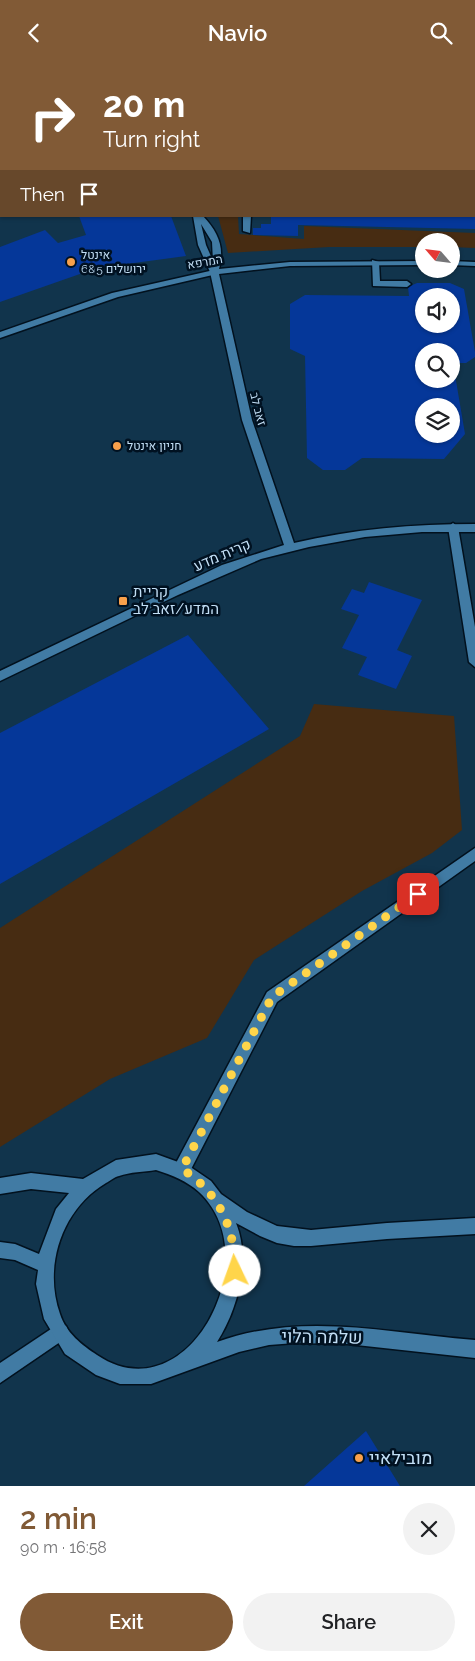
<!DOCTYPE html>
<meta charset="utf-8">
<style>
body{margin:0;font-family:Raleway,Heebo,sans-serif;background:#f2f2f2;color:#202124;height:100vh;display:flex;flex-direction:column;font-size:19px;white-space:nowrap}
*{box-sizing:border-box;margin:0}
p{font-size:16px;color:#757577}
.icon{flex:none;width:28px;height:28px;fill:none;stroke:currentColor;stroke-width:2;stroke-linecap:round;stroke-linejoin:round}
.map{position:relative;height:1421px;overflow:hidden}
.details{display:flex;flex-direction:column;background:#fff;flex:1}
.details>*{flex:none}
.banner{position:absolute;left:0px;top:0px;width:475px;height:152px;box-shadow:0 1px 4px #0004;background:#815a36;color:#fff;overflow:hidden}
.needle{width:32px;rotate:298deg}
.buttons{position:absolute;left:415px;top:168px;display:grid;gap:10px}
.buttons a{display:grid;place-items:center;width:45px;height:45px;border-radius:50%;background:#fff;box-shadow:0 1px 4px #0004;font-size:25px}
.pin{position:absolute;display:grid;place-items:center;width:42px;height:42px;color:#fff;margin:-21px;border-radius:10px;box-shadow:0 2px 8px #0006}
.me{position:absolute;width:55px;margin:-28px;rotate:357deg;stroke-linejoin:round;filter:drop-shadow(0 0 4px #0008)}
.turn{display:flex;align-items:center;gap:18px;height:105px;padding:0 20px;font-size:22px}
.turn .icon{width:65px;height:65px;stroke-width:2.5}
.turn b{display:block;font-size:35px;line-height:42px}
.then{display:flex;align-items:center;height:48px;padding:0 20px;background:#0003;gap:10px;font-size:19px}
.round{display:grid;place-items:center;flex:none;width:52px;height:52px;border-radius:26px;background:#f2f2f2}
.head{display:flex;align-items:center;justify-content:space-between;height:85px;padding:0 20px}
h1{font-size:30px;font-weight:600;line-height:38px;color:#815a36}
.button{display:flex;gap:10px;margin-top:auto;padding:10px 20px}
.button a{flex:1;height:58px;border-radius:30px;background:#815a36;color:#fff;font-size:20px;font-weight:600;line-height:58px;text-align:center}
.button a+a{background:#f2f2f2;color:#202124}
header{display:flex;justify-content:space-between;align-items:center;height:65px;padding:0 20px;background:#815a36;color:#fff;font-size:22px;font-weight:600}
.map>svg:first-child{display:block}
</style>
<header><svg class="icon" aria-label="back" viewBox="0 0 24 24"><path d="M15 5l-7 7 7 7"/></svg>Navio<svg class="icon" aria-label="search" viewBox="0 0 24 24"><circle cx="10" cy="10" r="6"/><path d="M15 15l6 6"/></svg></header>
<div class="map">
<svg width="475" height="1421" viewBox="0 0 475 1421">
<rect width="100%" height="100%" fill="#0a293e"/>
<!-- built -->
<path fill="#11344c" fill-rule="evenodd" d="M0,0h475v1421h-475zM1,1h473v150h-473zM424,176h27v28h-27zM424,231h27v28h-27zM424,286h27v28h-27zM424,341h27v28h-27z"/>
<!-- green -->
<path fill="#472c12" d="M218,151h20l1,18 65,5v-13l171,7v15l-24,-1v-6h-27v6h-95l-101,6z
M314,639l140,12 8,114 -30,23 -70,38 -108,69 -47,78 -97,41 -110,68v-219l300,-192z"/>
<!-- building -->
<path fill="#053799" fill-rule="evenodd" d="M79,151h92l15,40 -89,12 -97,34v-55l45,-17 13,13 28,-8z
M271,151h204v13l-177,-4v11l-45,-1v-7h8v-4h10z
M417,218h33l14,6 11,63v5l-9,6h-13l12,71 -21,25 -82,-1 -17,12h-22l-16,-12 -2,-102 -15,-7v-45l15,-9 104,1 -1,-9zM424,231h27v28h-27zM424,286h27v28h-27zM424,341h27v28h-27z
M369,517l53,18 -25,50 15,6 -16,33 -38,-14 9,-18 -25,-9 17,-33 -18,-6 11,-20 12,4z
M188,570l81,94 -269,155v-151z
M366,1366l34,55h-96z"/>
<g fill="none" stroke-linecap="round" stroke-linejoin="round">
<!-- service casing -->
<g stroke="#02111e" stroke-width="3">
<path id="service" d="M372,195l7,2 1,19h27l4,3 -4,3 -34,-1z
M453,458l5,4 17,100v40l-6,-5 -21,-135z
M475,783v13l-198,141 -89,173 -6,2 -6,-2 -2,-6 2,-6 91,-171z
M60,1258l6,3 3,6 -3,6 -66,45v-20z"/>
</g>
<!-- minor casing -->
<g stroke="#02111e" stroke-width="3">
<path id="minor" d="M474,56h1v5h-1z
M243,151h8l-1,17 -7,-2z
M214,205l4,2 -1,2 -99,23 -118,41v-6l112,-39z"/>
</g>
<!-- tertiary casing -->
<g stroke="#02111e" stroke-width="3">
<path id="tertiary" d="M193,151h10c15,16 22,31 16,53l71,-7 134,-1v4l-134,1 -71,8 33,146 42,123c59,-14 120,-19 181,-19v8h-53l-57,5 -56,10 -48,12 -83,36 -178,86v-10l222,-106 62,-20 -42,-125 -32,-148 -12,-27zM201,159l11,18 1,19 -7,-16z
M451,196l24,1v4l-24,-1z
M156,1089l33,12 22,15 10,13 26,18 30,14 34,4 76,-7 88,-5v16l-88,5 -76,7h-17l-17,-3 -17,-7 -24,-13c15,37 2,86 -19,119 86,-31 170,-9 258,-2v18l-128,-14 -52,-1 -26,2 -30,7 -88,32h-31l-24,-9 -31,-21 -21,-35 -8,-35 2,-14 -23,-10 -15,-2v-16l15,2 24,10 17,-45 13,-16 -38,-4 -31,5v-16l31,-5 52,6 33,-19zM156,1105c16,5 31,11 43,22 71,66 -12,224 -102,163 -15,-10 -31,-22 -37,-41 -17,-48 2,-105 46,-131 4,-2 8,-6 13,-7 11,-4 25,-4 37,-6z"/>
</g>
<!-- service -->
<use href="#service" fill="#417ba4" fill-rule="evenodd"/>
<!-- minor -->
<use href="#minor" fill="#417ba4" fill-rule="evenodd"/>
<!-- tertiary -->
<use href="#tertiary" fill="#417ba4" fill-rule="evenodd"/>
</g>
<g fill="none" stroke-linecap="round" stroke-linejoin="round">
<!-- route -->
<path stroke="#ffd54a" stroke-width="9" stroke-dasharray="0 16.2" d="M235,1206c0,-44 -16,-78 -53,-102l90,-172 146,-103"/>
</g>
<!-- markers -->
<g fill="#f8a04b" stroke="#001121" stroke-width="2">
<circle cx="71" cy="197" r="5"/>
<circle cx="117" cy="381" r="5"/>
<rect x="118" y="531" width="10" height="10" rx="2.5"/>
<circle cx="359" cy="1393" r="5"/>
</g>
<g text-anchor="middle" stroke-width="5" stroke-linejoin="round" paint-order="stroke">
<!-- far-poi labels -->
<g font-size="12" fill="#c2dff6" stroke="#001121" text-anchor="start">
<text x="81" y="194">אינטל<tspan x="81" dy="14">ירושלים 5&amp;6</tspan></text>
<text x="127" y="385">חניון אינטל</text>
</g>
<!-- far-street labels -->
<g font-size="12" fill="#c2dff6" stroke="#001121">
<text transform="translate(205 197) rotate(-10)" y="4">המרפא</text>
<text transform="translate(258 344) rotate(76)" y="4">זאב לב</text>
</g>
<!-- street labels -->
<g font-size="15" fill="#c2dff6" stroke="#001121">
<text transform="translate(222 490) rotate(-23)" y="5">קרית מדע</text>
</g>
<!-- poi labels -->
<g font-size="15" fill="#c2dff6" stroke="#001121" text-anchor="start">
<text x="133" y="532">קריית<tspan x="133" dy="17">המדע/זאב לב</tspan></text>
</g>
<!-- near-street labels -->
<g font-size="18" fill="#c2dff6" stroke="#001121">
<text transform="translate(322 1272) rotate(1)" y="6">שלמה הלוי</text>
</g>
<!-- near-poi labels -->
<g font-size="18" fill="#c2dff6" stroke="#001121" text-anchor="start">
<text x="369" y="1399">מובילאיי</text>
</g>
</g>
</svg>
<div class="buttons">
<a><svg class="needle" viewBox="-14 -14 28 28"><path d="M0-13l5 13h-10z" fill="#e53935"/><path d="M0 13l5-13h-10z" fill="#757577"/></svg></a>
<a><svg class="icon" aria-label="sound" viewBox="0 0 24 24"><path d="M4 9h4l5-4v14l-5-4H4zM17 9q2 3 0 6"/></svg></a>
<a><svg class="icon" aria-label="search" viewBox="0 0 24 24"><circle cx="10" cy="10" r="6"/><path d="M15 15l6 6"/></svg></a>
<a><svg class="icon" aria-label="layers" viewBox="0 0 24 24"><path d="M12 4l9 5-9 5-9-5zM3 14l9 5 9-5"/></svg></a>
</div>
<div class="pin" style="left:418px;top:829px;background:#d93025"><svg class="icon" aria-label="arrive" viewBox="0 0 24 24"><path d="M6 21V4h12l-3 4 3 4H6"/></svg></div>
<svg class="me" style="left:235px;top:1206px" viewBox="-20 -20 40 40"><circle r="19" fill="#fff"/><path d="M0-13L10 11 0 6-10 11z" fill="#ffd54a"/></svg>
<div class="banner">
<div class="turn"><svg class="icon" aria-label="right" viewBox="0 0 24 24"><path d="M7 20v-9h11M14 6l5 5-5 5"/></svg><div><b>20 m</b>Turn right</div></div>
<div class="then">Then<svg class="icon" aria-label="arrive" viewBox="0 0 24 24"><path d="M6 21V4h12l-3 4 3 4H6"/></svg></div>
</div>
</div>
<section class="details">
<div class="head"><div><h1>2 min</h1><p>90 m · 16:58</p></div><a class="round"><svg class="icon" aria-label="close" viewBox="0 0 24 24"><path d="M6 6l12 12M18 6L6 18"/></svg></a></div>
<div class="button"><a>Exit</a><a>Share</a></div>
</section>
